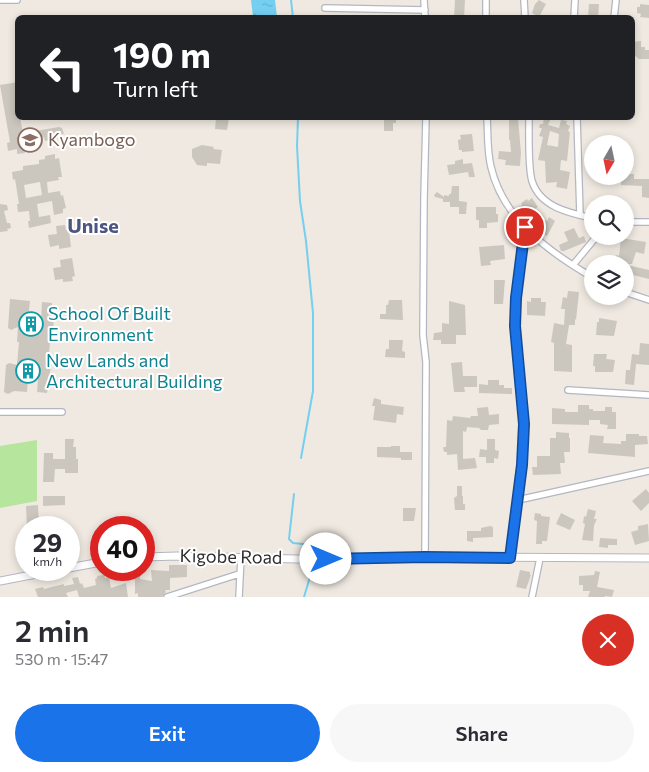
<!DOCTYPE html>
<meta charset="utf-8">
<style>
body{margin:0;font-family:Commissioner,sans-serif;background:#f7f7f7;color:#2b2b33;height:100vh;display:flex;flex-direction:column;font-size:19px;white-space:nowrap}
*{box-sizing:border-box;margin:0}
p{font-size:16px;color:#7c7c81}
.icon{flex:none;width:28px;height:28px;fill:none;stroke:currentColor;stroke-width:2;stroke-linecap:round;stroke-linejoin:round}
.map{position:relative;height:597px;overflow:hidden}
.side{display:flex;flex-direction:column;background:#fff;flex:1}
.side>*{flex:none}
.hud{position:absolute;left:15px;top:15px;width:620px;height:105px;border-radius:8px;box-shadow:0 2px 8px #0003;background:#202124;color:#fff;overflow:hidden}
.needle{width:32px;rotate:189deg}
.tools{position:absolute;left:584px;top:135px;display:grid;gap:10px}
.tools a{display:grid;place-items:center;width:50px;height:50px;border-radius:50%;background:#fff;box-shadow:0 2px 8px #0003;font-size:25px}
.speed{position:absolute;left:15px;top:516px;display:flex;gap:10px;font-size:25px;font-weight:700;text-align:center}
.speed>*{display:grid;place-content:center;width:65px;height:65px;border-radius:50%;background:#fff;box-shadow:0 2px 8px #0003;line-height:1}
.speed small{font-size:12px;font-weight:400}
.speed .limit{border:8px solid #d22;background:#fff;color:#111}
.pin{position:absolute;display:grid;place-items:center;width:42px;height:42px;color:#fff;margin:-21px;border:2px solid #fff;border-radius:50%;box-shadow:0 1px 5px #0007}
.me{position:absolute;width:55px;margin:-28px;rotate:90deg;stroke-linejoin:round;filter:drop-shadow(0 0 4px #0008)}
.turn{display:flex;align-items:center;gap:18px;height:105px;padding:0 15px;font-size:22px}
.turn .icon{width:65px;height:65px;stroke-width:2.5}
.turn b{display:block;font-size:35px;line-height:42px}
.round{display:grid;place-items:center;flex:none;width:52px;height:52px;border-radius:26px;background:#f7f7f7}
.headline{display:flex;align-items:center;justify-content:space-between;height:85px;padding:0 15px}
h1{font-size:30px;font-weight:600;line-height:38px}
.button{display:flex;gap:10px;margin-top:auto;padding:10px 15px}
.button a{flex:1;height:58px;border-radius:30px;background:#1a73e8;color:#fff;font-size:20px;font-weight:600;line-height:58px;text-align:center}
.button a+a{background:#f7f7f7;color:#2b2b33}
.map>svg:first-child{display:block}
</style>
<div class="map">
<svg width="649" height="597" viewBox="0 0 649 597">
<defs>
<pattern id="water-ripples" width="26" height="14" patternUnits="userSpaceOnUse" patternTransform="scale(1.25)"><rect width="26" height="14" fill="#75cff0"/><path d="M2 4q2-2 4 0t4 0M15 11q2-2 4 0t4 0" fill="none" stroke="#66b2ce"/></pattern>
</defs>
<rect width="100%" height="100%" fill="#efe9e1"/>
<!-- grass -->
<path fill="#b6e59e" d="M37,440v61l-37,7v-62z"/>
<!-- water -->
<path fill="url(#water-ripples)" d="M251,0h24l2,17h-24z"/>
<g fill="none" stroke-linecap="round" stroke-linejoin="round">
<!-- stream -->
<path stroke="#75cff0" stroke-width="2" d="M291,0l2,18
M298,118l-1,28 3,55 6,40 7,72v78l-12,67
M294,494l-5,45 4,4 20,2 1,6
M304,597l9,-30"/>
</g>
<!-- building -->
<path fill="#cbc7bf" fill-rule="evenodd" d="M455,0h10l-1,18h-10z
M539,0l7,4 -7,13 -7,-4 3,-9z
M589,4h10l-1,14h-10z
M640,4l9,1v13l-9,-1 1,-3 -4,-1v-6h3z
M641,41v6h4v3h4v9h-10l-7,-6v-11z
M18,82v36h2l3,15 36,-6 3,1 2,6h-4v4l-15,3 -1,-4 -21,3 2,13 -8,1v-5l-9,2 -1,-8 3,-1 -10,-57z
M216,118h13l-2,12 -12,-1z
M384,118h12v5h-3v8h-9z
M509,118h9l3,35 -1,13 -15,-1 1,-5 -8,-1 1,-8 12,1 -1,-12h-1z
M544,118h7l-3,7 11,3 2,-8 6,1 -1,3 4,2 -2,5 2,1 -3,29 -6,-1 -1,10 10,2 -3,17 -11,-2 1,-5 -11,1 -1,-22 -7,-1 5,-23 -4,-1 3,-8h-3l1,-4h3zM550,131l9,3 -1,13 -11,-2z
M472,134l2,17 -12,1v-2h-3l-1,-10 3,-1 -1,-4z
M202,145l12,2 -1,2 9,1 -2,14 -13,-1v3l-10,-1 -5,-8v-8z
M55,154v5l4,-1 3,19h-4l1,3 -12,2 1,11 12,-2 1,5 2,-1 3,13 -3,1v4l-9,2 -2,-14 -15,3 2,13 11,-2 1,8 -22,5 -1,-7h2l-1,-10 -11,1 -1,-8h2l-4,-25 -2,1 -1,-8 11,-2v-4l16,-2v-4l6,-1v-3zM40,182l2,13 -16,3 -2,-13z
M463,159v5l9,-1 3,14h-6l-1,-5 -19,3 -2,-10 8,-1v-3z
M625,174h9v5h15v19l-7,-1v-11l-21,-1v-9h4z
M452,186h7v15l8,1 -1,12h-7v-7h-9v-5h-7v-3l-8,-2 -1,-2 3,-3 7,5v-2l5,1v-2h2z
M532,198l6,9 -14,9 -5,-9 3,-2 -1,-2 6,-4 1,2z
M0,204l7,1 1,5 -4,1 3,12h3l1,5 -4,1 1,2 -8,1z
M476,207h20v7h2v8l-11,1v5h-8v-8h-3z
M549,217l6,4 -8,15 -10,-5 5,-12 5,2z
M65,225l1,5h3l2,17 -12,2v-4l-9,2 -2,-12 9,-1 -1,-8z
M574,228l5,10 5,-2 2,6 -22,9h-3l-2,-6 9,-4 -4,-9z
M621,238l25,4 -2,12 -8,-2 -4,12h-20l4,-9 3,1z
M504,245l1,14 -15,2 1,4 -10,1 -2,-19z
M72,258l3,18 -3,1 1,4 -10,1v-3l-8,1 -2,-12 8,-1 -1,-7z
M627,265l22,5v9l-24,-6z
M494,280h11l-2,24h-9z
M568,291l11,1 -3,28 -1,-1v6h-6l-3,19 6,1v27l-18,-1v-28l-3,-1 3,-19 10,2 1,-16h-4l2,-12 4,1z
M531,298h10v4h5l-1,14 -18,-1v-14l4,1z
M10,299l20,2 -2,18 13,1 1,-18 10,1 -1,15h3l-1,11h-2l-3,37h3l-4,27 -10,-1 1,-13 -10,-1 -1,14 -13,-1 -6,3 -4,-2 2,-27 3,-2 8,2 2,-23h-2l1,-15 -7,3 -3,-2z
M389,300h13l1,20 -23,-1v-5h6v-9h2z
M449,301l16,4 1,30h-10v9h-15v-4h-8l1,-7 8,-1v-9l7,1z
M599,318l18,3 -3,15 -18,-1 1,-13h2z
M389,340h14l-1,11 3,1v6l-20,-1 1,-8h3z
M640,343l9,1v21l-13,-1 -2,21 -9,-1 1,-14h4l2,-16 7,1z
M594,354h13l-1,5 9,1 -2,12h-18v-6h-2z
M462,362l1,14h14v11h-13l1,5h-11l-3,-29z
M488,380h11v5h5v3h8v6l-33,-1v-9l9,1z
M374,398l7,2v4l23,3 -1,8 -6,-1 -1,9 -23,-3 2,-14h-3z
M578,405h11v4h4v2h12v-4h7v5h4v17h-9l1,-4 -8,-1v-4h-11v5l-37,-1v-16l13,1v3h13z
M488,407l1,8 10,-1v10l-10,1 -1,5h-7l-2,-2 -12,-1 -1,5 -3,-1v28l12,-1 2,10 -19,2 -1,-16 -10,1v-3h-3l-1,-5h3l1,-27 5,1 1,-5 17,2 1,-2h7l-1,-8z
M556,432l13,1v5h1v14h-6l1,11h-5l1,11 -28,1 -1,-8h5v-11h13v-18h6z
M626,434h13v2h8l1,8 -13,1v12l-47,-4 2,-18 14,1 -1,7 18,1v-3h5z
M65,439h9l-1,8h3v12h2v14h-13v-4h-10l-1,13h-11l1,-29h9v6h12z
M487,439h8v11l4,1 -1,8 -4,-1v5h-8v-6h-7l1,-8 7,1z
M391,446h9v6h12v8h-11v-2l-24,-1v-10h14z
M457,486h5v10h1v8h2v6h-10l-1,-12 3,-2z
M646,489l3,4v10l-8,8 -9,-10z
M43,496h22v9l-22,1z
M38,505l1,23h-12l-1,-22z
M403,508h13l-2,13h-11z
M588,509l8,2 -2,8h3l-3,6 -1,16 -11,-1 3,-16 -2,-1 1,-7 2,1z
M535,513l6,1v2l9,1 -3,24h-5v3h-6l1,-23 -3,-1z
M561,513l14,7 -5,10 -14,-6z
M648,524l1,17 -14,4 -4,-13 7,-2v-4z
M490,526l3,1v10l-20,1v4l-6,-1v-10h14v-3z
M600,538l17,1v6h-9v3l-9,-1z
M169,565h18v12l-17,1v12h-5l1,2 -4,5h-24v-4l-3,1v-24h5v9l12,2 -1,-11 18,1z
M520,570l10,2v3h1l-5,14 -10,-2z
M595,571l5,1 -3,15 17,3 -2,7 -7,-1v1h-17l2,-6h-7v-6h-4v-9l15,-1z
M104,575l1,3 4,-1 2,11 15,-5 2,14h-49l-2,-7 -11,3 2,4h-30l-3,-8 8,-2 1,2 20,-5v2l10,-2 -2,-6 6,-1 2,7 2,-1 2,5 12,-3 -1,-6 2,-1v-2z"/>
<g fill="none" stroke-linecap="round" stroke-linejoin="round">
<!-- minor casing -->
<g stroke="#b4b7c1" stroke-width="8">
<path id="minor" d="M0,0h17
M424,0l1,18
M524,0l1,18
M325,8l100,2
M486,18v-18
M574,18l1,-18
M614,18l2,-18
M487,118c1,16 0,33 4,49 12,52 58,85 101,110
M529,118c0,15 -1,50 3,63 8,26 37,32 60,37
M577,118l3,97
M625,222h24
M573,265l24,-29
M625,292l24,8
M568,390l81,5
M0,412h62
M518,500l131,-29
M425,557l1,-195 -3,-27 1,-137 2,-80
M511,558l11,-93 2,-41 -9,-98 1,-27 9,-72
M167,597l72,-23
M239,597l2,-40
M532,597l8,-39"/>
</g>
<!-- tertiary casing -->
<g stroke="#b4b7c1" stroke-width="9">
<path id="tertiary" d="M144,557l33,-1 164,4 84,-3 224,1
M69,568l32,-6
M0,581l57,-11"/>
</g>
<!-- minor -->
<use href="#minor" stroke="#fff" stroke-width="5.5"/>
<!-- tertiary -->
<use href="#tertiary" stroke="#fff" stroke-width="7"/>
</g>
<g fill="none" stroke-linecap="round" stroke-linejoin="round">
<!-- route casing -->
<g stroke="#114b97" stroke-width="12">
<path id="route" d="M326,559l99,-2 85,1 12,-93 2,-41 -9,-98 1,-28 9,-71"/>
</g>
<!-- route -->
<use href="#route" stroke="#1a73e8" stroke-width="9"/>
</g>
<!-- icons -->
<defs>
<g id="school-ring" transform="scale(1.25)"><circle r="9.5" fill="#fff" stroke="#8d6e63" stroke-width="1.5"/><path d="M0-5L7-2L0 1L-7-2ZM-4 1L0 2.5L4 1V4Q0 6-4 4Z" fill="#8d6e63"/></g>
<g id="building-ring" transform="scale(1.25)"><circle r="9.5" fill="#fff" stroke="#0f9aa8" stroke-width="1.5"/><path d="M-4-6H4V6H1V3H-1V6H-4ZM-2.5-4.3h1.7v1.8h-1.7ZM.8-4.3h1.7v1.8H.8ZM-2.5-1h1.7V.8h-1.7ZM.8-1h1.7V.8H.8Z" fill="#0f9aa8"/></g>
</defs>
<g fill-rule="evenodd">
<use href="#school-ring" x="30" y="140"/>
<use href="#building-ring" x="31" y="324"/>
<use href="#building-ring" x="28" y="371"/>
</g>
<g text-anchor="middle" stroke-width="4" stroke-linejoin="round" paint-order="stroke">
<!-- education labels -->
<g font-size="18" fill="#785e54" stroke="#fff" text-anchor="start">
<text x="48" y="146">Kyambogo</text>
</g>
<!-- culture labels -->
<g font-size="18" fill="#0d838f" stroke="#fff" text-anchor="start">
<text x="48" y="320">School Of Built<tspan x="48" dy="21">Environment</tspan></text>
<text x="46" y="367">New Lands and<tspan x="46" dy="21">Architectural Building</tspan></text>
</g>
<!-- street labels -->
<g font-size="18" fill="#2e2e2e" stroke="#fff">
<text transform="translate(231 557) rotate(1)" y="6">Kigobe Road</text>
</g>
<!-- quarter labels -->
<g font-size="20" font-weight="bold" fill="#4d5680" stroke="#fff">
<text x="93" y="233">Unise</text>
</g>
</g>
</svg>
<div class="tools">
<a><svg class="needle" viewBox="-14 -14 28 28"><path d="M0-13l5 13h-10z" fill="#e53935"/><path d="M0 13l5-13h-10z" fill="#7c7c81"/></svg></a>
<a><svg class="icon" aria-label="search" viewBox="0 0 24 24"><circle cx="10" cy="10" r="6"/><path d="M15 15l6 6"/></svg></a>
<a><svg class="icon" aria-label="layers" viewBox="0 0 24 24"><path d="M12 4l9 5-9 5-9-5zM3 14l9 5 9-5"/></svg></a>
</div>
<div class="speed"><div>29<small>km/h</small></div><div class="limit">40</div></div>
<div class="pin" style="left:525px;top:227px;background:#d93025"><svg class="icon" aria-label="arrive" viewBox="0 0 24 24"><path d="M6 21V4h12l-3 4 3 4H6"/></svg></div>
<svg class="me" style="left:326px;top:559px" viewBox="-20 -20 40 40"><circle r="19" fill="#fff"/><path d="M0-13L10 11 0 6-10 11z" fill="#1a73e8"/></svg>
<div class="hud">
<div class="turn"><svg class="icon" aria-label="left" viewBox="0 0 24 24"><path d="M17 20v-9H6M10 6l-5 5 5 5"/></svg><div><b>190 m</b>Turn left</div></div>
</div>
</div>
<section class="side">
<div class="headline"><div><h1>2 min</h1><p>530 m · 15:47</p></div><a class="round" style="background:#d93025;color:#fff"><svg class="icon" aria-label="close" viewBox="0 0 24 24"><path d="M6 6l12 12M18 6L6 18"/></svg></a></div>
<div class="button"><a>Exit</a><a>Share</a></div>
</section>
